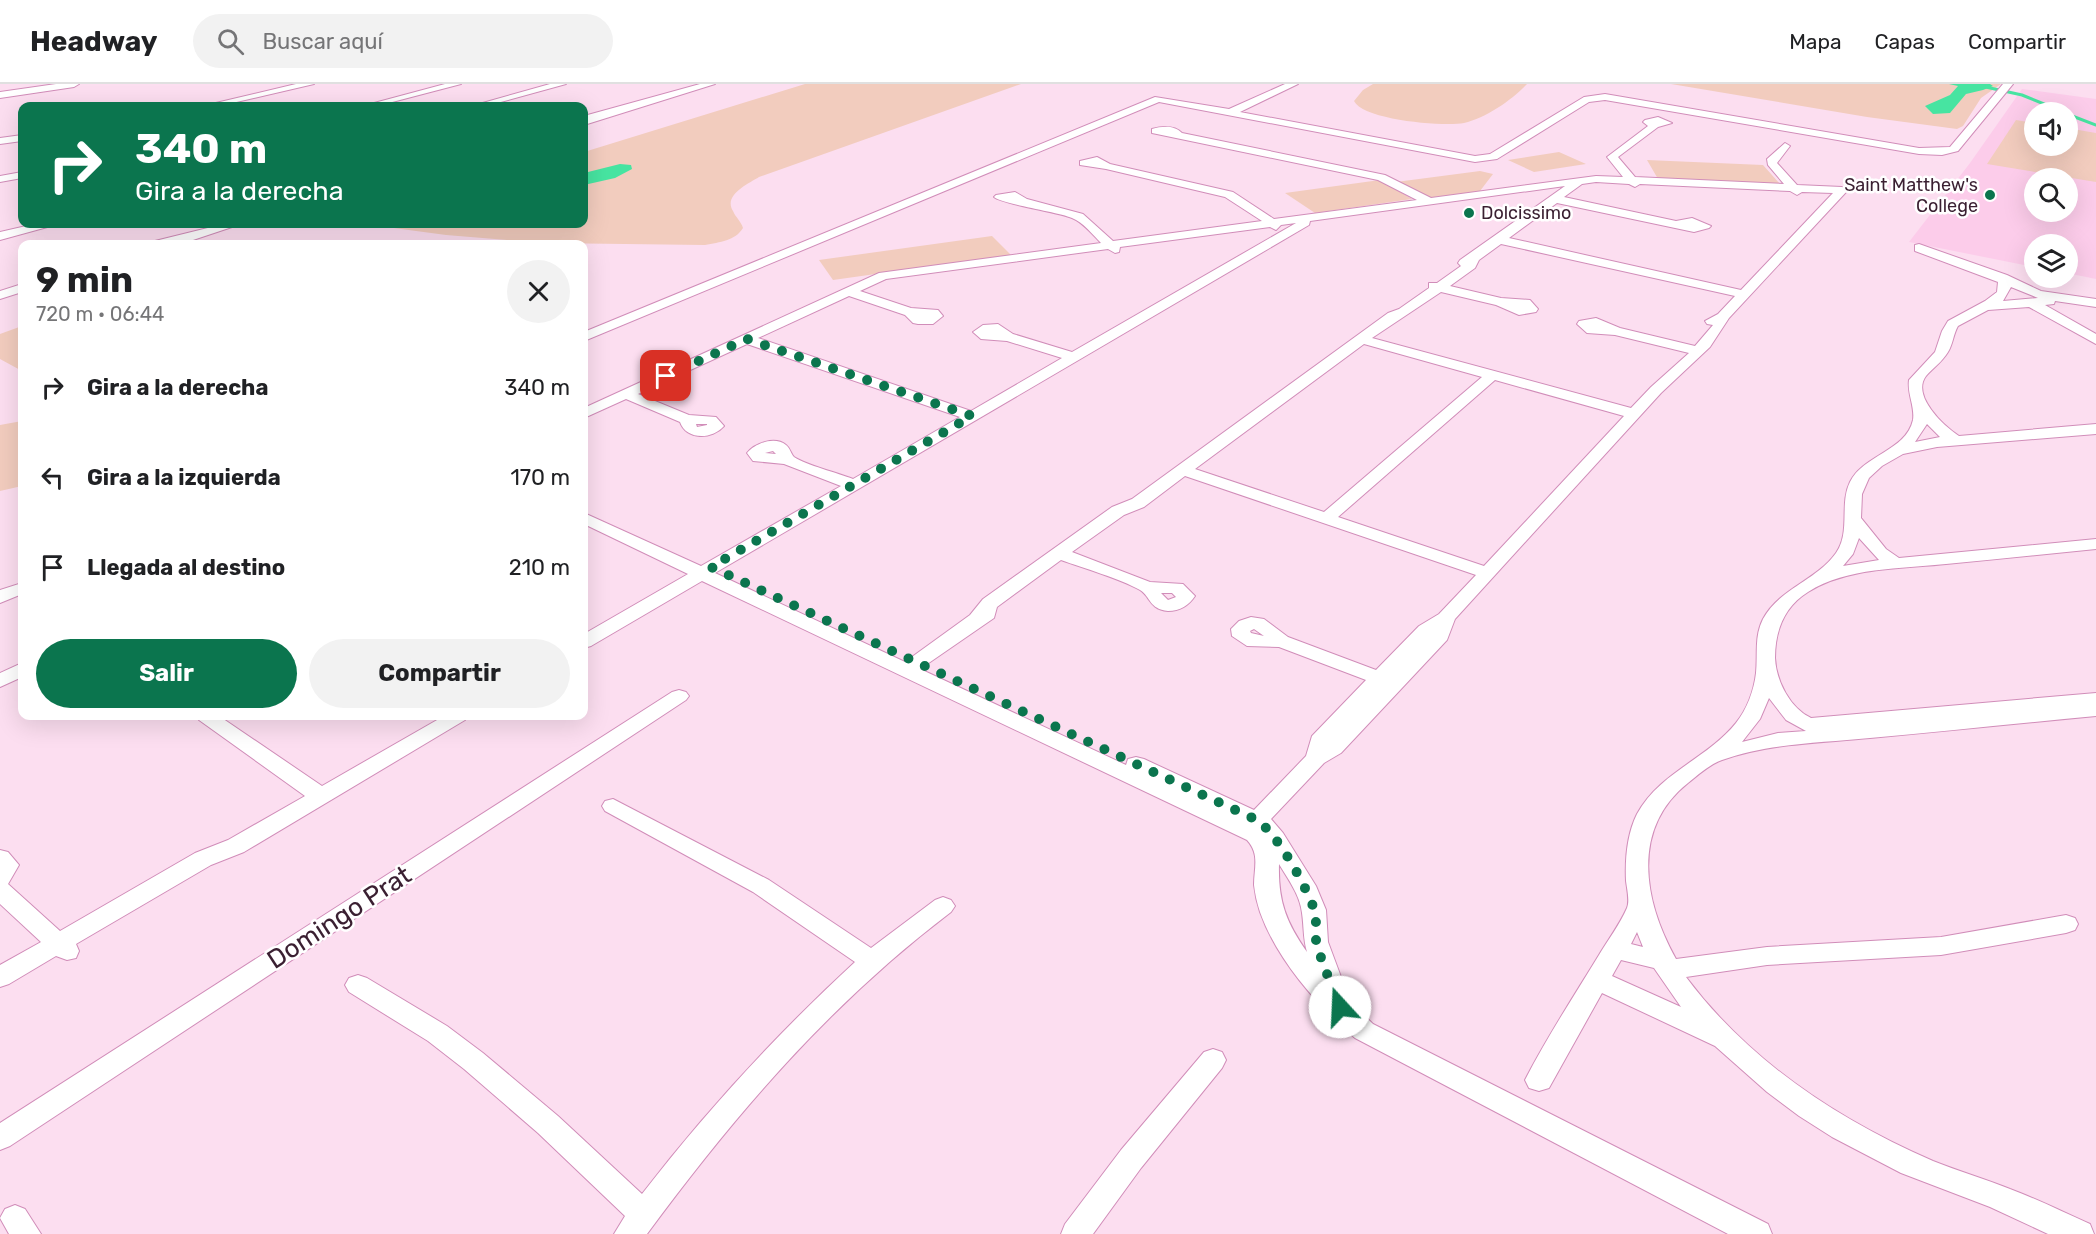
<!DOCTYPE html>
<html lang="es">
<meta charset="utf-8">
<style>
body{margin:0;font-family:Rubik,sans-serif;background:#f2f2f2;color:#202124;height:100vh;display:flex;flex-direction:column;font-size:22px;white-space:nowrap}
*{box-sizing:border-box;margin:0}
p{font-size:20px;color:#757577}
.icon{flex:none;width:33px;height:33px;fill:none;stroke:currentColor;stroke-width:2;stroke-linecap:round;stroke-linejoin:round}
.map{position:relative;flex:1;overflow:hidden}
.panel{position:absolute;left:18px;top:156px;width:570px;height:480px;display:flex;flex-direction:column;background:#fff;border-radius:12px;box-shadow:0 6px 24px #0002}
.panel>*{flex:none}
.top-card{position:absolute;left:18px;top:18px;width:570px;height:126px;border-radius:12px;box-shadow:0 6px 24px #0002;background:#0b754e;color:#fff;overflow:hidden}
.controls{position:absolute;left:2024px;top:18px;display:grid;gap:12px}
.controls a{display:grid;place-items:center;width:54px;height:54px;border-radius:50%;background:#fff;box-shadow:0 6px 24px #0002;font-size:30px}
.pin{position:absolute;display:grid;place-items:center;width:51px;height:51px;color:#fff;margin:-26px;border-radius:12px;box-shadow:0 3px 9px #0006}
.me{position:absolute;width:66px;margin:-33px;rotate:340deg;stroke-linejoin:round;filter:drop-shadow(0 0 4px #0008)}
.turn{display:flex;align-items:center;gap:21px;height:126px;padding:0 18px;font-size:27px}
.turn .icon{width:78px;height:78px;stroke-width:2.5}
.turn b{display:block;font-size:42px;line-height:51px}
.round{display:grid;place-items:center;flex:none;width:63px;height:63px;border-radius:32px;background:#f2f2f2}
.headline{display:flex;align-items:center;justify-content:space-between;height:102px;padding:0 18px}
h1{font-size:36px;font-weight:700;line-height:45px}
.action{display:flex;gap:12px;margin-top:auto;padding:12px 18px}
.action a{flex:1;height:69px;border-radius:36px;background:#0b754e;color:#fff;font-size:24px;font-weight:700;line-height:69px;text-align:center}
.action a+a{background:#f2f2f2;color:#202124}
ul{padding:0;list-style:none}
li{display:flex;align-items:center;gap:18px;height:90px;padding:0 18px}
li div{flex:1}
li b{display:block;font-size:22px}
li em{font-style:normal}
header{display:flex;align-items:center;gap:36px;box-sizing:border-box;height:84px;padding:0 30px;background:#fff;border-bottom:2px solid #e0e0e0}
header strong{font-size:28px}
nav{display:flex;gap:33px;margin-inline-start:auto;font-size:21px}
.search{width:420px;height:54px;background:#f2f2f2;display:flex;align-items:center;gap:15px;box-sizing:border-box;padding:0 21px;border-radius:33px;color:#757577;font-size:22px}
.map>svg:first-child{display:block}
</style>
<header>
<strong>Headway</strong>
<div class="search"><svg class="icon" aria-label="search" viewBox="0 0 24 24"><circle cx="10" cy="10" r="6"/><path d="M15 15l6 6"/></svg>Buscar aquí</div>
<nav><a>Mapa</a><a>Capas</a><a>Compartir</a></nav>
</header>
<div class="map">
<svg width="2096" height="1150" viewBox="0 0 2096 1150">
<rect width="100%" height="100%" fill="#fcdef0"/>
<!-- built -->
<path fill="#fcccea" fill-rule="evenodd" d="M2022,5l74,10v180l-29,-6v-29h-33v23l-125,-25 61,-79zM2034,28h33v34h-33zM2034,94h33v34h-33z"/>
<!-- green -->
<path fill="#f2ccbe" d="M805,0h216l-262,93c-11,7 -36,18 -26,34 3,7 8,10 10,17 -8,13 -23,14 -38,17l-160,-2 -99,-8 -82,-11h220v-72z
M1373,0h154c-15,16 -41,34 -63,39 -20,4 -101,-3 -110,-22l9,-11z
M1671,0h330l-20,14 -18,28 -6,3 -90,-12z
M2016,36l18,3v23h33v-18l29,5v49l-109,-18z
M1559,68l27,12 -52,8 -26,-12z
M1647,76l116,5 18,20 -123,-6z
M1480,87l13,3 -13,17 -53,7 -31,-16z
M1380,96l32,19 -97,14 -30,-20z
M992,152l19,19 -178,25 -14,-20z
M22,242v45l-22,-12v-25z
M22,337v65l-22,5v-66z"/>
<!-- water -->
<path fill="#47e4a1" d="M1949,0h41l3,2 -10,4 -17,4 -16,19 -17,1 -8,-8 25,-11 8,-9z
M620,80l11,1 1,4 -17,9 -31,7v-12z"/>
<g fill="none" stroke-linecap="round" stroke-linejoin="round">
<!-- stream -->
<path stroke="#47e4a1" stroke-width="3" d="M1972,0l50,11 42,17
M2067,30l29,11"/>
<!-- minor casing -->
<g stroke="#d18db9" stroke-width="2">
<path id="minor" d="M56,0h23l-5,3 -74,11v-6z
M296,0h18l-95,22h-16z
M445,0h16l-84,22h-14z
M550,0h16l-80,22h-14z
M700,0h15l-131,41v-9z
M1285,0h13l-58,28 235,44 15,-2 94,-57 21,-3 314,54 31,-1 53,-63h10l-55,67 -16,4 -23,-1 -314,-54 -16,2 -92,57 -22,3 -316,-60 -575,239v-9l571,-235 74,12z
M1658,33l14,6 -14,4 -40,30 17,20 149,7 -16,-19 -1,-6 18,-16 5,3 -13,17 20,22 45,2 6,3 -119,128 -19,29 -49,46 -206,226 -8,21 -106,113 -17,10 -53,56 12,14 33,53 10,24 2,32 19,51 -2,4 28,27 395,200 4,10h-44l-373,-196c-38,-33 -78,-78 -95,-126 -3,-9 -5,-18 -6,-27 0,-17 6,-31 -7,-45l-545,-259 -111,65 -7,2v-14l104,-60 -104,-50v-11l117,53 140,-80 -57,-22 -31,-3 -6,-8c8,-10 28,-17 39,-8 4,3 5,9 8,12 12,8 44,16 59,22l107,-62 -213,-73 -109,50 51,21 27,2 8,9c-12,14 -38,14 -44,-4l-54,-23 -42,19v-10l295,-135 222,-30c-8,-8 -18,-21 -29,-25 -15,-6 -70,-14 -78,-21l2,-2 19,-3 12,7 56,15 30,27 149,-20 -37,-24 -119,-28 -26,-4v-4l17,-4 13,7 123,28 41,27 143,-19 -39,-20 -226,-47v-4c11,-3 22,-4 30,4l203,42 46,23 165,-22 27,1 -16,-20 41,-31 -5,-4 2,-2zM1596,98l33,2 6,3 5,-3 150,7 7,4 5,-3 31,1 -92,97 -232,-52 48,-35 137,29 15,-4 2,-2 -19,-8 -16,3 -112,-24 18,-13zM1565,102l-105,74 -2,3 3,3 -24,17h-8v5l-30,21 -11,4 -256,186 -20,8 -129,92 -13,16 -65,47 -190,-89 594,-348 1,-4zM1296,139l-224,129 -59,-18 -15,-10 -15,1 -10,7 8,7 26,2 55,17 -91,53 -213,-73 91,-42 56,19 8,8 5,1h15l10,-8 -5,-6 -27,-2 -51,-17 26,-12 222,-30 7,4 4,-1 1,-5 150,-20 6,3 5,-5zM1501,160l234,52 -17,18 -13,7 2,3 6,1 -18,21 -75,-18 -24,-10 -17,3 -2,3 10,9 28,2 74,18 -38,34 -20,21 -259,-70 69,-46 55,13 23,10 17,-3 2,-3 -8,-9 -29,-2 -51,-12 25,-18 4,-8zM1364,260l118,33 -158,135 -129,-43zM1495,296l129,36 -140,150 -146,-49zM696,340h11v1l-10,2zM773,367l3,3 -11,-1zM1185,392l291,99 -37,39 -20,12 -43,44 -88,-33 -24,-18 -13,-2 -12,4 -8,8 1,7 15,10 32,1 87,33 -54,56 -6,20 -52,54 -110,-51 -8,-2 -8,2 -2,6 -206,-96 74,-51 3,-11 64,-47c22,8 60,19 79,30 11,7 9,19 28,21 12,0 21,-6 27,-15l-12,-12 -33,-2 -78,-30 52,-37 20,-8zM1161,509h11l4,4 -8,3zM1254,545l10,7 -13,-3 -1,-2zM1279,780c9,15 21,31 23,49 2,13 1,26 5,39 -21,-30 -29,-51 -28,-88z
M22,51v6l-22,3v-6z
M22,88v6l-22,4v-6z
M35,140h18l-2,2 -51,14v-8z
M224,140h17l-60,20h-28l2,-3z
M1919,160l88,31 34,16 55,8v8l-41,-6 -1,3 -9,1 51,29v10l-67,-37 -41,3 -30,16c-5,9 -5,18 -10,26 -6,10 -15,16 -22,24 -15,20 18,50 33,60l137,-12v10l-159,13 -34,7 -21,12 -13,12 -7,16 -1,24 25,31 13,9 197,-19v10c-50,5 -100,10 -150,15 -45,5 -99,3 -138,28 -24,15 -33,39 -33,66 1,23 15,50 36,60l285,-25v23c-75,7 -151,15 -226,22 -49,5 -101,5 -148,22 -12,4 -24,15 -34,23 -58,46 -44,119 -12,176l91,-12 174,-10 125,-22 9,3 3,6 -3,6 -9,3 -125,22 -174,10 -81,12c62,83 152,143 247,184 25,10 52,18 77,28 27,10 53,23 80,35l4,10h-46l-58,-27 -89,-34 -69,-36 -33,-21 -32,-24 -52,-46 -113,-53 -53,95 -10,3 -10,-3 -4,-8c22,-43 49,-84 74,-125 9,-15 21,-31 28,-47 3,-7 0,-19 -1,-27 -1,-22 1,-47 11,-67 23,-42 70,-55 99,-91 11,-14 18,-33 20,-50 2,-19 -2,-36 7,-54 17,-31 53,-38 73,-66 15,-21 3,-49 14,-71 13,-27 56,-31 63,-62 2,-14 -6,-26 -4,-40l26,-28 7,-21 6,-10 37,-20 12,-9 1,-10 -83,-31v-6zM2011,203l27,11 -35,3zM1927,340l13,13 -25,5zM1859,454l20,22 -36,6 10,-12zM1769,614l17,22 20,11 -28,2 -36,9 18,-23zM1637,848l6,15 -12,-3zM1621,876l33,8 27,39 -69,-31z
M22,200v8l-22,7v-8z
M22,499v11l-22,9v-13z
M22,579v14l-22,10v-14z
M679,606l7,2 3,4 -3,4 -676,446 -10,4v-27l672,-431z
M196,632h23l103,70 122,-70h24l-3,4 -221,132 -33,13 -135,79 3,7 -3,7 -9,2 -11,-4 -47,28 -9,3v-22l41,-23 -41,-38v-54l8,2 11,13 -11,19 52,47 135,-78 33,-13 77,-44 -106,-76z
M613,715l156,81 102,68 64,-48 8,-3 8,3 4,6 -4,6c-120,91 -215,201 -304,322h-33l11,-18 -87,-83 -74,-64 -36,-28 -79,-49 -4,-7 4,-7 9,-3 9,3 80,48 36,27 75,63 84,78c64,-83 136,-161 213,-232l-102,-70 -148,-81 -3,-5 3,-5z
M1213,965l9,3 4,8 -4,8 -81,100 -48,66h-32l4,-10 56,-74 83,-98z
M15,1121l10,4 16,25h-32l-9,-16 5,-9z"/>
</g>
<!-- minor -->
<use href="#minor" fill="#fff" fill-rule="evenodd"/>
</g>
<g fill="none" stroke-linecap="round" stroke-linejoin="round">
<!-- route -->
<path stroke="#0b754e" stroke-width="10" stroke-dasharray="0 18" d="M666,292l81,-37 225,77 -261,151 546,253c21,15 48,64 57,89 4,12 0,25 3,37 7,21 15,41 23,61"/>
</g>
<!-- markers -->
<g fill="#0b754e" stroke="#fff" stroke-width="2">
<circle cx="1990" cy="111" r="6"/>
<circle cx="1469" cy="129" r="6"/>
</g>
<g text-anchor="middle" stroke-width="5" stroke-linejoin="round" paint-order="stroke">
<!-- far-poi labels -->
<g font-size="18" fill="#3a1f31" stroke="#fff" text-anchor="end">
<text x="1978" y="107">Saint Matthew's<tspan x="1978" dy="21">College</tspan></text>
<text x="1481" y="135" text-anchor="start">Dolcissimo</text>
</g>
<!-- near-street labels -->
<g font-size="26" fill="#3a1f31" stroke="#fff">
<text transform="translate(339 833) rotate(-33)" y="9">Domingo Prat</text>
</g>
</g>
</svg>
<div class="controls">
<a><svg class="icon" aria-label="sound" viewBox="0 0 24 24"><path d="M4 9h4l5-4v14l-5-4H4zM17 9q2 3 0 6"/></svg></a>
<a><svg class="icon" aria-label="search" viewBox="0 0 24 24"><circle cx="10" cy="10" r="6"/><path d="M15 15l6 6"/></svg></a>
<a><svg class="icon" aria-label="layers" viewBox="0 0 24 24"><path d="M12 4l9 5-9 5-9-5zM3 14l9 5 9-5"/></svg></a>
</div>
<div class="pin" style="left:666px;top:292px;background:#d93025"><svg class="icon" aria-label="arrive" viewBox="0 0 24 24"><path d="M6 21V4h12l-3 4 3 4H6"/></svg></div>
<svg class="me" style="left:1340px;top:923px" viewBox="-20 -20 40 40"><circle r="19" fill="#fff"/><path d="M0-13L10 11 0 6-10 11z" fill="#0b754e"/></svg>
<div class="top-card">
<div class="turn"><svg class="icon" aria-label="right" viewBox="0 0 24 24"><path d="M7 20v-9h11M14 6l5 5-5 5"/></svg><div><b>340 m</b>Gira a la derecha</div></div>
</div>
<section class="panel">
<div class="headline"><div><h1>9 min</h1><p>720 m · 06:44</p></div><a class="round"><svg class="icon" aria-label="close" viewBox="0 0 24 24"><path d="M6 6l12 12M18 6L6 18"/></svg></a></div>
<ul>
<li><svg class="icon" aria-label="right" viewBox="0 0 24 24"><path d="M7 20v-9h11M14 6l5 5-5 5"/></svg><div><b>Gira a la derecha</b></div><em>340 m</em></li>
<li><svg class="icon" aria-label="left" viewBox="0 0 24 24"><path d="M17 20v-9H6M10 6l-5 5 5 5"/></svg><div><b>Gira a la izquierda</b></div><em>170 m</em></li>
<li><svg class="icon" aria-label="arrive" viewBox="0 0 24 24"><path d="M6 21V4h12l-3 4 3 4H6"/></svg><div><b>Llegada al destino</b></div><em>210 m</em></li>
</ul>
<div class="action"><a>Salir</a><a>Compartir</a></div>
</section>
</div>
